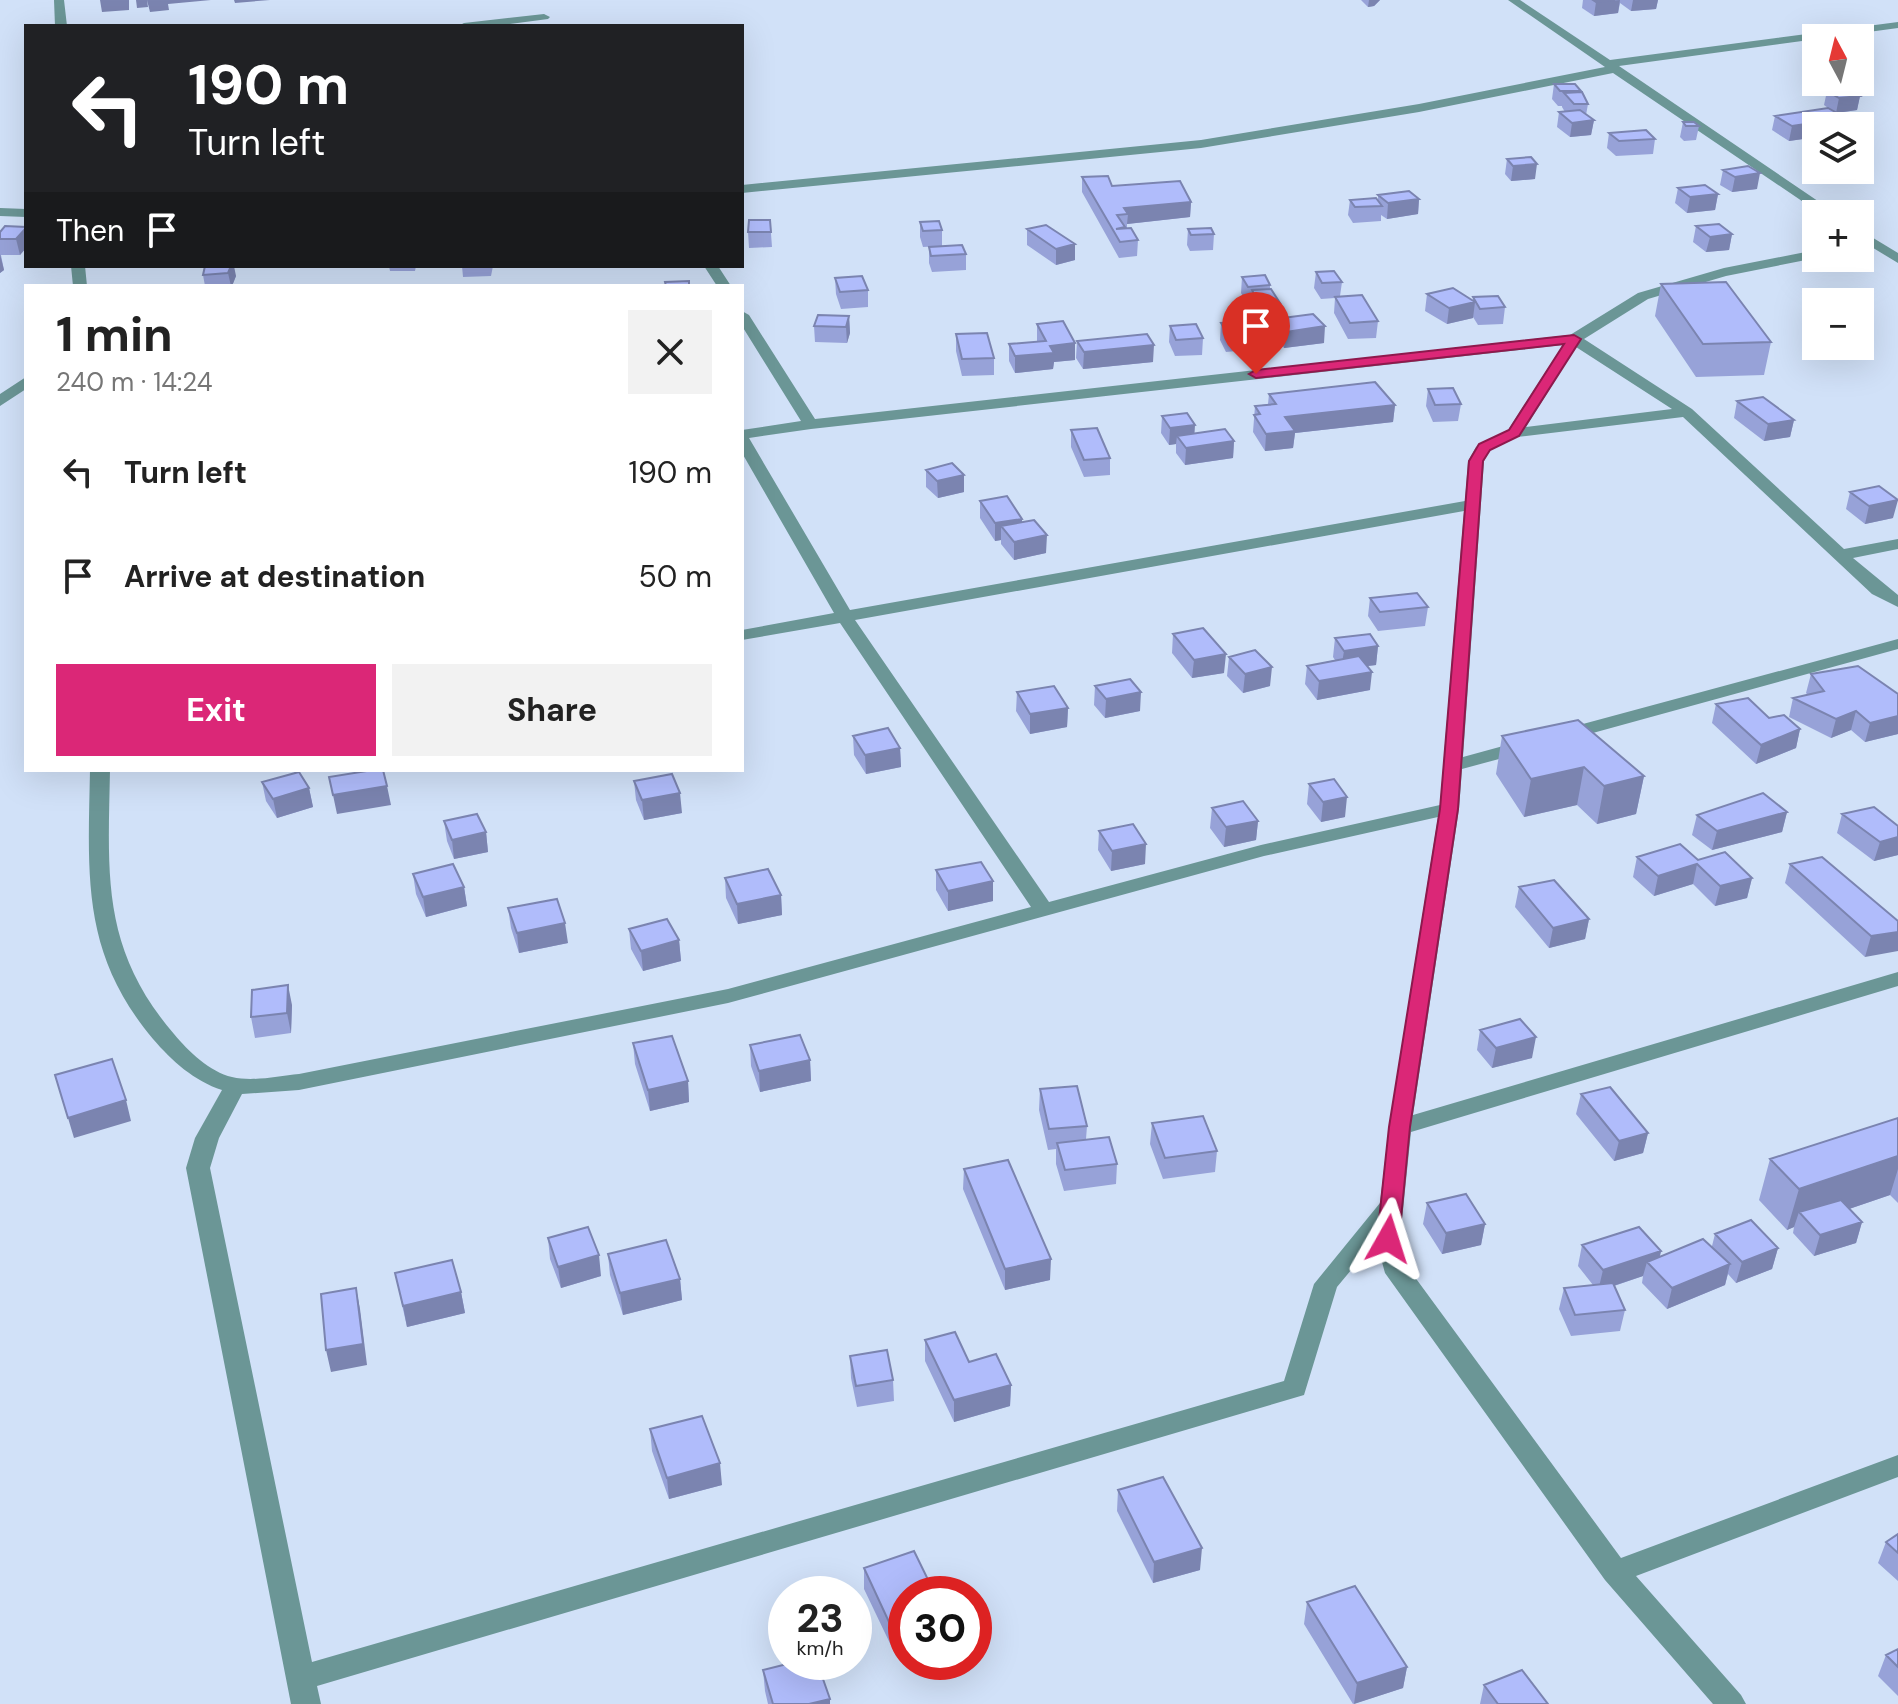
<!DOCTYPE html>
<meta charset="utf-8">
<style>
body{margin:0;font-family:"DM Sans",sans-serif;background:#f2f2f2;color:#222;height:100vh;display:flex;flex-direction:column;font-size:30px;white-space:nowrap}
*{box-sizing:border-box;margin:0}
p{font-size:26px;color:#767676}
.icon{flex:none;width:44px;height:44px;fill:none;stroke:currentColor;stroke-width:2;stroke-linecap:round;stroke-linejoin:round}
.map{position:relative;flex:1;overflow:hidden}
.sheet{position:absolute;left:24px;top:284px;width:720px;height:488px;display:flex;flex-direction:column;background:#fff;border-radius:0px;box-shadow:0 8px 32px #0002}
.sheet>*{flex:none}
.banner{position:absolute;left:24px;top:24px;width:720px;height:244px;border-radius:0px;box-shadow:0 8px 32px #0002;background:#202124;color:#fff;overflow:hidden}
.needle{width:52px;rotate:353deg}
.controls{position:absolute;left:1802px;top:24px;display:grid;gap:16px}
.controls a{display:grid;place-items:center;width:72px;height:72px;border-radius:0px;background:#fff;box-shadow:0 8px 32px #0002;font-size:40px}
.speed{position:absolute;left:768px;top:1576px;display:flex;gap:16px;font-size:40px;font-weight:700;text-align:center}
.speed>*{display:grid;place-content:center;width:104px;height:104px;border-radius:50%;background:#fff;box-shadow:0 8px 32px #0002;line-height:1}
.speed small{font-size:20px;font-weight:400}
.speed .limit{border:12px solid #d22;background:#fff;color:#111}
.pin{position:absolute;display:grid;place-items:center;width:68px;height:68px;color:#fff;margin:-82px -34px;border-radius:50% 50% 50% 0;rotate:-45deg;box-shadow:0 0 8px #0007}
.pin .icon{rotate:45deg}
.me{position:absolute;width:88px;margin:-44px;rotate:6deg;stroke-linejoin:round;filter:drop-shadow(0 0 6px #0008)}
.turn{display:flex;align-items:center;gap:28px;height:168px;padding:0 32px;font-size:36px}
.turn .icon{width:104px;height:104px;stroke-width:2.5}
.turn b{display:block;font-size:56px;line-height:68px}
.then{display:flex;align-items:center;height:76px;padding:0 32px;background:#0003;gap:16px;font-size:30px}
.round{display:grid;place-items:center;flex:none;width:84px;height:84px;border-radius:0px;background:#f2f2f2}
.headline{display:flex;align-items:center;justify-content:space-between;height:136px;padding:0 32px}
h1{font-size:48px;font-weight:700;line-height:60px}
.button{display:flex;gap:16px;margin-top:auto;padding:16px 32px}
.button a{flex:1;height:92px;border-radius:0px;background:#db2777;color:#fff;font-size:32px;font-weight:700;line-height:92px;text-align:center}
.button a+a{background:#f2f2f2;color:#222}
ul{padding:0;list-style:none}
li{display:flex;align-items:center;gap:24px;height:104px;padding:0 32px}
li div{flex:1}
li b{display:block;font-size:30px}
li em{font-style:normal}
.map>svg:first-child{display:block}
</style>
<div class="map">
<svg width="1898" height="1704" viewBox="0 0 1898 1704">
<rect width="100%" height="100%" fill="#d1e1f8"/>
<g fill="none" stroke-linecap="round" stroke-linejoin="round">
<!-- minor -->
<path fill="#6b9696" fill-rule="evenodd" d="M54,0h10l3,26h-12z
M1508,0h12l90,60 288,-38v6l-279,38 218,148h-16l-208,-141 -194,39 -218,36 -459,45v-8l459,-45 218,-36 186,-37z
M544,14l6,3 -2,2 -54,7h-36l6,-3z
M0,208l26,1v8l-26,-1z
M1860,230l38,23v10l-38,-23z
M1816,250v8l-90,18 -78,23 -64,40 108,70 152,140 54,-10v10l-45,9 45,37v12l-26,-13 -189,-177 -166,20 -27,13 -6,11 -21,296 62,-17 9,6 -2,4 -70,19 -3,40 -46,306 485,-143v14l-487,146 -11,107 6,26 215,293 277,-103v22l-262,99 105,119 5,9h-33l-108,-124 -220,-307 -9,-33 -39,47 -33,108 -987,291 4,18h-30l-105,-536 9,-30 27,-48c-28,-9 -50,-29 -69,-51 -72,-86 -65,-163 -63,-269h20c-2,105 -9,179 64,264 14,17 36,38 58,43 21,5 46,-1 67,-3l429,-85 303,-82 -191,-284 -98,17v-10l92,-17 -92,-160v-23l59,-9 -59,-95v-15l7,4 66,104 755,-84 68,-42 86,-25zM1563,345l-55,85 -32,17 -8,14 -3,40 -615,109 -101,-172 62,-9zM1576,347l96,62 -146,18zM1464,511l-24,294 -179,40 -212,57 -194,-282zM1438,817l-49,310 -9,76 -66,81 -30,97 -972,281 -102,-494 9,-30 23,-44 57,-4 429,-87 536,-147z
M71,266h14l2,20h-14z
M704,266h14l13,20h-14z
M26,377v12l-26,17v-12z
M1898,639v10l-327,90h-14l-2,-4 2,-4z"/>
</g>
<!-- wall -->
<path fill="#97a2d8" d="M1361,0h19l-6,6 -6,1z
M1583,0h75l-2,9 -25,2 -11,-8 -2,10 -24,3 -12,-8z
M1554,84l27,7 -1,1 8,12 -2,11 8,5 -3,15 -21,2 -13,-10 2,-15h6l-3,-5v-1h-4l-6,-7z
M1827,91l33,5 -3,14 -20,3 -21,13v22l-7,-5 1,-5 -21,3 -17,-11 3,-14 53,-8 -4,-3z
M1683,122l16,4 -3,14 -12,1 -4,-4z
M1609,133l46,6 -2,15 -37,2 -9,-8z
M1507,159l28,20 -24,2 -6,-7z
M1723,170l34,19 -25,3 -12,-7z
M1082,177l30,9 79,16 -1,15 -63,7v4l11,12 -1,16 -18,2 -37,-66z
M1678,188l40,6 -3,16 -28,3 -12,-10z
M1378,195l41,4 -1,15 -31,5 -6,-4v6l-28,2 -5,-8 2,-15 28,-1z
M770,220l2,27 -23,1 -1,-16z
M920,222l22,8v16l-19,1 -3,-10z
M1696,226l36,8 -3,16 -23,2 -13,-10z
M26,227v21l-6,7h-19l3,15 -4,3v-41z
M1027,229l48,31 -19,5 -29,-20z
M1188,229l26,5 -1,16 -23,1 -3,-6z
M929,247l37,7v16l-34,2 -3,-9z
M205,266l31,10 -4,10h-27l-2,-11z
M389,266h27l-1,5h-25z
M462,266h31l-2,10 -28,1z
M1316,272l26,10 -2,14 38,25 -2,17 -28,1 -14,-26 1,-15 -14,1 -7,-11z
M1242,277l28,8v4l10,14 -2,16 46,24 -40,5 -11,-12 2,-16 -17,1 -7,-15v-3h-4l-6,-10z
M835,278l33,12v17l-27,2 -5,-15z
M1661,284l110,58 -7,33 -68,2 -41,-61z
M1427,294l46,6v-3l32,10 -2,17 -25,1 -5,-8v1l-26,6 -22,-13z
M849,316l1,17 -3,10 -32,-1 -1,-16z
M1221,323l38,10 -2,16 -31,3 -6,-12z
M1037,324l38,36 -21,2 -1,7 -38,4 -6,-12v-17l28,-2z
M1170,326l33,12 -1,17 -27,1 -6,-14z
M956,334l38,24v17l-32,1 -6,-25z
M1077,341l76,21 -70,7 -7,-11z
M1428,389l33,15 -3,17 -25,1 -7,-16z
M1269,394l126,11 -2,17 -98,11 -2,15 -28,3 -12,-19 2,-26 13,-2z
M1737,401l57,19 -4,17 -26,4 -30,-23z
M1162,416l32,18 40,7 -1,17 -48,7 -9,-12v-9l-7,1 -8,-12z
M1071,430l39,28v17l-26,2 -13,-30z
M926,470l38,22 -26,6 -12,-11z
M1850,492l43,26 -28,6 -19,-15z
M980,501l42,21 24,31 -32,7 -13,-16v-4l-6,1 -15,-23z
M1370,598l58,9 -3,19 -47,5 -10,-15z
M1173,634l51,39 -32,5 -20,-25z
M1335,638l43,8 -2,19 -8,1 2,24 -53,10 -12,-16 2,-18 28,-6 -2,-3z
M1229,657l41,29 -27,7 -16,-17z
M1811,674l87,20v40l-33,8 -14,-12 -20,8 -42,-21 4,-19 15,-3 -2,-2z
M1095,686l45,25 -35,7 -11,-13z
M1017,692l51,16 -1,19 -37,7 -14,-23z
M1716,704l84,25 -4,19 -40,16 -44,-41z
M853,736l47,12 1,19 -35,7 -12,-19z
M1502,736l142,40 -8,38 -39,10 -20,-19 -53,12 -28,-43z
M634,781l48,32 -38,7 -8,-20z
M262,782l47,6 4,19 -36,11 -11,-17z
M1309,784l36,33 -24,5 -14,-18z
M1212,808l46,13 -2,19 -32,7 -14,-19z
M1787,812l-5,20 -70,18 -20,-15 5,-20z
M1842,814l56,12v29l-24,6 -37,-28z
M444,821l42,11 2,20 -34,7 -7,-18z
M1099,831l46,33 -34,7 -13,-21z
M1637,857l61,3 54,18 -5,20 -32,8 -22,-22 -39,12 -21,-19z
M1790,864l108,57 -33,36 -80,-74z
M936,870l57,11v20l-45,10 -12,-21z
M413,874l51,13 3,19 -41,11 -10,-23z
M725,878l56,17 1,20 -44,9 -12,-26z
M1519,887l70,32 -4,20 -36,9 -34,-41z
M508,908l60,35 -49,10 -8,-25z
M629,929l50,11 2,21 -38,10 -12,-22z
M292,1005l-1,28 -36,5 -4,-21z
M1480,1030l52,28 -40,10 -15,-18z
M633,1043l55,38 1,21 -39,9 -15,-47z
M750,1045l60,15 1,21 -51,11 -9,-26z
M1040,1089l47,37 -1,13 31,25 -1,20 -52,7 -8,-27v-15l-8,1 -9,-40z
M1581,1094l67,39 -5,20 -29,8 -38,-47z
M1898,1118v85l-8,-8 -41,14 13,13 -6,21 -42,13 -21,-23 1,-6 -7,3 -28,-30 11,-41z
M1152,1123l65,28 -2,21 -52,7 -13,-35z
M964,1169l86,111 -45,10 -42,-101z
M1427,1203l58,21 -4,21 -39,9 -19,-30z
M1715,1234l63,14 -6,21 -36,14 -8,-9 -3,11 -58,24 -25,-26 1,-7 -29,10 11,24 -5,21 -49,5 -12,-27 5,-21 29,-3 -15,-19 4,-21 79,6 -1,5 52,-10z
M548,1238l53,38 -40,12 -11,-29z
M608,1254l72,25 2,21 -59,15 -13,-40z
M395,1273l66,19 4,21 -58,14z
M925,1340l86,45 -1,21 -56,16 -29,-61z
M850,1356l43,24 1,21 -37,6 -6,-29z
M650,1429l72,56 -53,14 -17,-48z
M1118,1490l82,80 -47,13 -36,-72z
M1898,1534v47l-20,-18 8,-21z
M914,1551l-18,105 -32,-67v-21z
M1307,1602l100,65 -4,21 -50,16 -49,-80z
M1898,1649v47l-20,-20 8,-21z
M763,1670l67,34h-62l-3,-13z
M1484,1685l64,19h-68z"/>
<!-- shaded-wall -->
<path fill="#7b84b0" d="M100,0h29v10l-27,2z
M136,0h11l1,7 -11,1z
M147,0h64l-43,4 1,6 -19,2z
M234,0h36l-35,3z
M1369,0h11l-6,6 -6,1z
M1620,0l-2,13 -24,3 2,-14z
M1633,0h25l-2,9 -25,2z
M1860,96l-3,14 -21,3 3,-15z
M1846,118l-2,8h-28v5l-4,-3 -2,10 -21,3 3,-15z
M1594,120l-3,15 -21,2 2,-14z
M1537,164l-2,15 -24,2 2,-15z
M1760,173l-3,16 -25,3 3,-15z
M1718,194l-3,16 -28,3 3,-16z
M1419,199l-1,15 -31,5 1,-16z
M1191,202l-1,15 -63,7 1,-10 -4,-6z
M26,228v20l-6,7 -4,-16z
M1732,234l-3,16 -23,2 4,-15z
M1075,244v16l-19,5v-16z
M0,254l4,16 -4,3z
M231,266h3l2,10 -4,10h-1l-3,-13z
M1475,302l-2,16 -26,6 2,-16z
M849,316l1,17 -3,10 -1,-16z
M1325,326l-1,17 -40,5 2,-16z
M1075,343v17l-21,2 -1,7 -38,4v-17l35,-10z
M1154,345l-1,17 -70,7 1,-17z
M1395,405l-2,17 -98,11 -2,15 -28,3 1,-17 19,-17z
M1794,420l-4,17 -26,4 4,-17z
M1195,425l-1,17 -17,-6 -1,8 -7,1 1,-17z
M1234,441l-1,17 -48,7 1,-17z
M964,475v17l-26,6 -1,-17z
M1898,500l-5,18 -28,6 4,-18z
M1022,519v18l-21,-11v14l-6,1v-18z
M1047,535l-1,18 -32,7v-18z
M1378,646l-2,19 -35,4 3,-18z
M1226,654l-2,19 -32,5 2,-18z
M1272,667l-2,19 -27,7 2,-19z
M1372,672l-2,18 -53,10 2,-19z
M1141,692l-1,19 -35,7 1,-19z
M1068,708l-1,19 -37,7v-20z
M1856,711l-5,19 -20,8 5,-19z
M1898,716v18l-33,8 5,-19z
M1800,729l-4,19 -40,16 5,-19z
M900,748l1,19 -35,7 -1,-19z
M1584,767l-7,38 -53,12 7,-38z
M1644,776l-8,38 -39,10 7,-38z
M387,786l4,19 -54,9 -4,-19z
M309,788l4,19 -36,11 -4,-19z
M680,793l2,20 -38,7 -2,-20z
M1347,797l-2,20 -24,5 2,-20z
M1787,812l-5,20 -70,18 5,-19z
M1258,821l-2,19 -32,7 2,-20z
M486,832l2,20 -34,7 -2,-19z
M1898,837v18l-24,6 6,-19z
M1146,844l-1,20 -34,7 1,-20z
M1697,864l-4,20 -39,12 4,-20z
M1752,878l-5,20 -32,8 5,-20z
M993,881v20l-45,10v-20z
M464,887l3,19 -41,11 -3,-20z
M781,895l1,20 -44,9 -1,-20z
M1589,919l-4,20 -36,9 4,-20z
M565,923l3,20 -49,10 -2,-20z
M1898,932v19l-33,6 6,-21z
M679,940l2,21 -38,10 -2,-20z
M288,985l4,20 -1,28 -4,-20z
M1536,1037l-4,21 -40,10 4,-20z
M810,1060l1,21 -51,11 -1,-21z
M688,1081l1,21 -39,9 -2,-21z
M126,1100l5,21 -57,17 -6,-20z
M1648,1133l-5,20 -29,8 5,-20z
M1898,1156v13l-8,26 -82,28 -9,-11 -5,15 -7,3 12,-41z
M1862,1222l-6,21 -42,13 6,-21z
M1485,1224l-4,21 -39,9 4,-21z
M1778,1248l-6,21 -36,14 6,-21z
M1661,1251l-5,21 -9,-10 -4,14 -45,15 5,-21z
M599,1255l2,21 -40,12 -3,-21z
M1051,1259l-1,21 -45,10v-21z
M1730,1264l-5,21 -58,24 5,-21z
M680,1279l2,21 -59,15 -3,-22z
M356,1288l4,21 7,56 -36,7 -5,-22z
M461,1292l4,21 -58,14 -4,-21z
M1011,1385l-1,21 -56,16v-22z
M720,1463l2,22 -53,14 -2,-21z
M1202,1548l-2,22 -47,13 1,-21z
M906,1631v22l-10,3 -1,-21z
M1407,1667l-4,21 -49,16 3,-21z
M830,1699v5h-21z"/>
<!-- building -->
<path fill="#b0bcfb" stroke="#7b84b0" stroke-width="2" d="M1593,0h22l-19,2z
M1554,84h21l6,7h-21z
M1848,88l12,8 -21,2 -12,-7z
M1582,92l6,12h-14l-10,-11z
M1828,108l18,10 -54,8 -17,-10z
M1580,110l14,10 -22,3 -13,-11z
M1683,122h11l5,4h-13z
M1646,130l9,9 -36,2 -10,-8z
M1531,157l6,7 -24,2 -6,-7z
M1748,166l12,7 -25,4 -12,-7z
M1108,176l4,10 68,-5 11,21 -67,6 4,6 -11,1 8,12 -9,2 15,-1 7,12 -18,2 -38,-65z
M1705,185l13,9 -28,3 -12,-9z
M1409,191l10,8 -31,4 -10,-8z
M1376,198l6,8 -27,1 -5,-7z
M749,220h21l1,12h-23z
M939,221l3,9 -19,1 -3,-9z
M1719,224l13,10 -22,3 -14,-11z
M1046,225l29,19 -19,5 -29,-20z
M5,226l21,1v1l-10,11h-16v-7z
M1211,228l3,6 -23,1 -3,-6z
M962,245l4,9 -35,2 -2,-9z
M205,266h26l-3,7 -25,2z
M1334,271l8,11 -20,1 -6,-11z
M1265,275l5,10 -22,2 -6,-10z
M862,276l6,14 -28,2 -5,-14z
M689,281v5h-23l-1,-4z
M1726,282l45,60 -68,2 -42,-60z
M1453,288l22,14 -26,6 -22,-14z
M1271,289l9,14 -21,1 -7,-14z
M1362,295l16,26 -28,2 -15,-26z
M1498,296l7,11 -25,2 -7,-12z
M1313,314l12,12 -39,6 -11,-13z
M818,315l31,1 -3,11 -32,-1z
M1063,321l12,22 -25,3 4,7 -39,3 -6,-12 37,-3 -9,-17z
M1251,321l8,12 -31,2 -7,-12z
M1196,324l7,14 -27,2 -6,-14z
M987,333l7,25 -32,1 -6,-25z
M1147,334l7,11 -70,7 -7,-11z
M1375,382l20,23 -110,12 10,14 -29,3 -12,-19 6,-1 -5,-8 21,-2 -7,-10z
M1453,388l8,16 -26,1 -7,-16z
M1763,397l31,23 -26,4 -31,-23z
M1187,413l8,12 -25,3 -8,-12z
M1097,428l13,30 -26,2 -13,-30z
M1225,429l9,12 -48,7 -9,-12z
M952,463l12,12 -27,6 -11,-11z
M1879,486l19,14 -29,6 -19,-14z
M1007,496l15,23 -27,4 -15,-22z
M1034,520l13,15 -33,7 -13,-16z
M1417,593l11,14 -48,5 -10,-14z
M1203,628l23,26 -32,6 -21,-26z
M1370,634l8,12 -34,5 -9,-13z
M1255,650l17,17 -27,7 -16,-17z
M1359,656l13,16 -53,9 -12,-15z
M1858,666l40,28v22l-28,7 -14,-12 -20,8 -43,-21 31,-7 -13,-17z
M1130,679l11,13 -35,7 -11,-13z
M1054,686l14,22 -38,6 -13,-22z
M1748,698l21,20 15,-3 16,14 -39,16 -45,-41z
M1578,720l66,56 -40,10 -20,-19 -53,12 -29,-43z
M888,728l12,20 -35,7 -12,-19z
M373,770h10l4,16 -54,9 -4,-18z
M299,772l10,16 -36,11 -11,-17z
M672,774l8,19 -38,7 -8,-19z
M1334,779l13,18 -24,5 -14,-18z
M1763,793l24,19 -70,19 -20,-16z
M1243,801l15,20 -32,6 -14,-19z
M1874,807l24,19v11l-18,5 -38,-28z
M477,814l9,18 -34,8 -8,-19z
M1133,824l13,20 -34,7 -13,-20z
M1680,844l18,16 27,-8 27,26 -32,8 -23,-22 -39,12 -21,-19z
M1822,857l76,64v11l-27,4 -81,-72z
M981,862l12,19 -45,10 -12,-21z
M453,864l11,23 -41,10 -10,-23z
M768,869l13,26 -44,9 -12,-26z
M1554,880l35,39 -36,9 -34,-41z
M557,899l8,24 -48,10 -9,-25z
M667,919l12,21 -38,11 -12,-22z
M288,985l-1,28 -36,4 1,-27z
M1520,1019l16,18 -40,11 -16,-18z
M800,1035l10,25 -51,11 -9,-26z
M672,1036l16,45 -40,9 -15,-47z
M112,1059l14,41 -58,18 -13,-43z
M1077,1086l10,40 -38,3 -9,-40z
M1610,1087l38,46 -29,8 -38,-47z
M1203,1116l14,35 -52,7 -13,-35z
M1898,1118v38l-99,33 -29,-30z
M1109,1137l8,27 -52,6 -8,-27z
M1008,1160l43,99 -46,10 -41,-100z
M1466,1194l19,30 -39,9 -19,-30z
M1841,1200l21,22 -42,13 -21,-23z
M1751,1220l27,28 -36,14 -27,-28z
M588,1227l11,28 -41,12 -10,-29z
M1639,1227l22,24 -58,19 -21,-25z
M1703,1239l27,25 -58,24 -25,-26z
M666,1240l14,39 -60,14 -12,-39z
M452,1260l9,32 -58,14 -8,-33z
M1613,1283l12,27 -50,5 -11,-27z
M356,1288l7,56 -37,6 -5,-56z
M955,1332l14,30 27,-8 15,31 -57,15 -29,-60z
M887,1350l6,30 -37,6 -6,-30z
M702,1416l18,47 -53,15 -17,-49z
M1163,1477l39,71 -48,14 -36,-72z
M1898,1534v19l-12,-11z
M914,1551l21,43h-29v37l-11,4 -31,-67z
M1355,1586l52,81 -50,16 -50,-81z
M1898,1649v18l-12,-12z
M795,1662h22l13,37 -21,5h-36l-10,-34z
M1522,1670l26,34h-50l-14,-19z"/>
<!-- route -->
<path fill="#db2777" stroke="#8e194d" stroke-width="2" d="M1574,335l7,4 -62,97 -29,14 -7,11 -25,348 -48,318 -11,112 -11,8 -11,-8 12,-112 51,-318 29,-348 10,-17 30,-14 55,-86 -308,34 -7,-4 7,-4z"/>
</svg>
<div class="controls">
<a><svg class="needle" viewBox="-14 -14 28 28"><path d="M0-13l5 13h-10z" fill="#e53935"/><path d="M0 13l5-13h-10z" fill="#767676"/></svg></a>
<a><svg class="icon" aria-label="layers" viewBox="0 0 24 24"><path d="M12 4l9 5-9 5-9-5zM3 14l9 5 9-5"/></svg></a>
<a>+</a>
<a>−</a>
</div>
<div class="speed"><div>23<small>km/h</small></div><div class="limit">30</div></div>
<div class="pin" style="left:1256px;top:374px;background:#d93025"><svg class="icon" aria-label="arrive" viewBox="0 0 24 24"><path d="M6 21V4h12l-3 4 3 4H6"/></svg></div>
<svg class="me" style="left:1388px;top:1239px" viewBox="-20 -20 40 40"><path d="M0-17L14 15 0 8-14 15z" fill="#db2777" stroke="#fff" stroke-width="4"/></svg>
<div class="banner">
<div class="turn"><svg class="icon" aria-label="left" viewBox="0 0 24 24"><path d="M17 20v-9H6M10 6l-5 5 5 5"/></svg><div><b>190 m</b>Turn left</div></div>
<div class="then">Then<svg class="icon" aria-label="arrive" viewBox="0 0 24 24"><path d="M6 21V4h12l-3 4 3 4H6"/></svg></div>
</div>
<section class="sheet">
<div class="headline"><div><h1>1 min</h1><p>240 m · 14:24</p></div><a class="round"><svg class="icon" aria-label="close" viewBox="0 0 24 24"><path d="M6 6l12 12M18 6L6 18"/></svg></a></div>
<ul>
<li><svg class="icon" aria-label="left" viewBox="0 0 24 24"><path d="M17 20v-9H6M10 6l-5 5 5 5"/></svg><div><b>Turn left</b></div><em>190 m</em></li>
<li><svg class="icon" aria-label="arrive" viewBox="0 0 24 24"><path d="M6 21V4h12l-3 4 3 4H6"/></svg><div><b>Arrive at destination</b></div><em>50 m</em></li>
</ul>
<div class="button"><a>Exit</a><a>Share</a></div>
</section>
</div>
